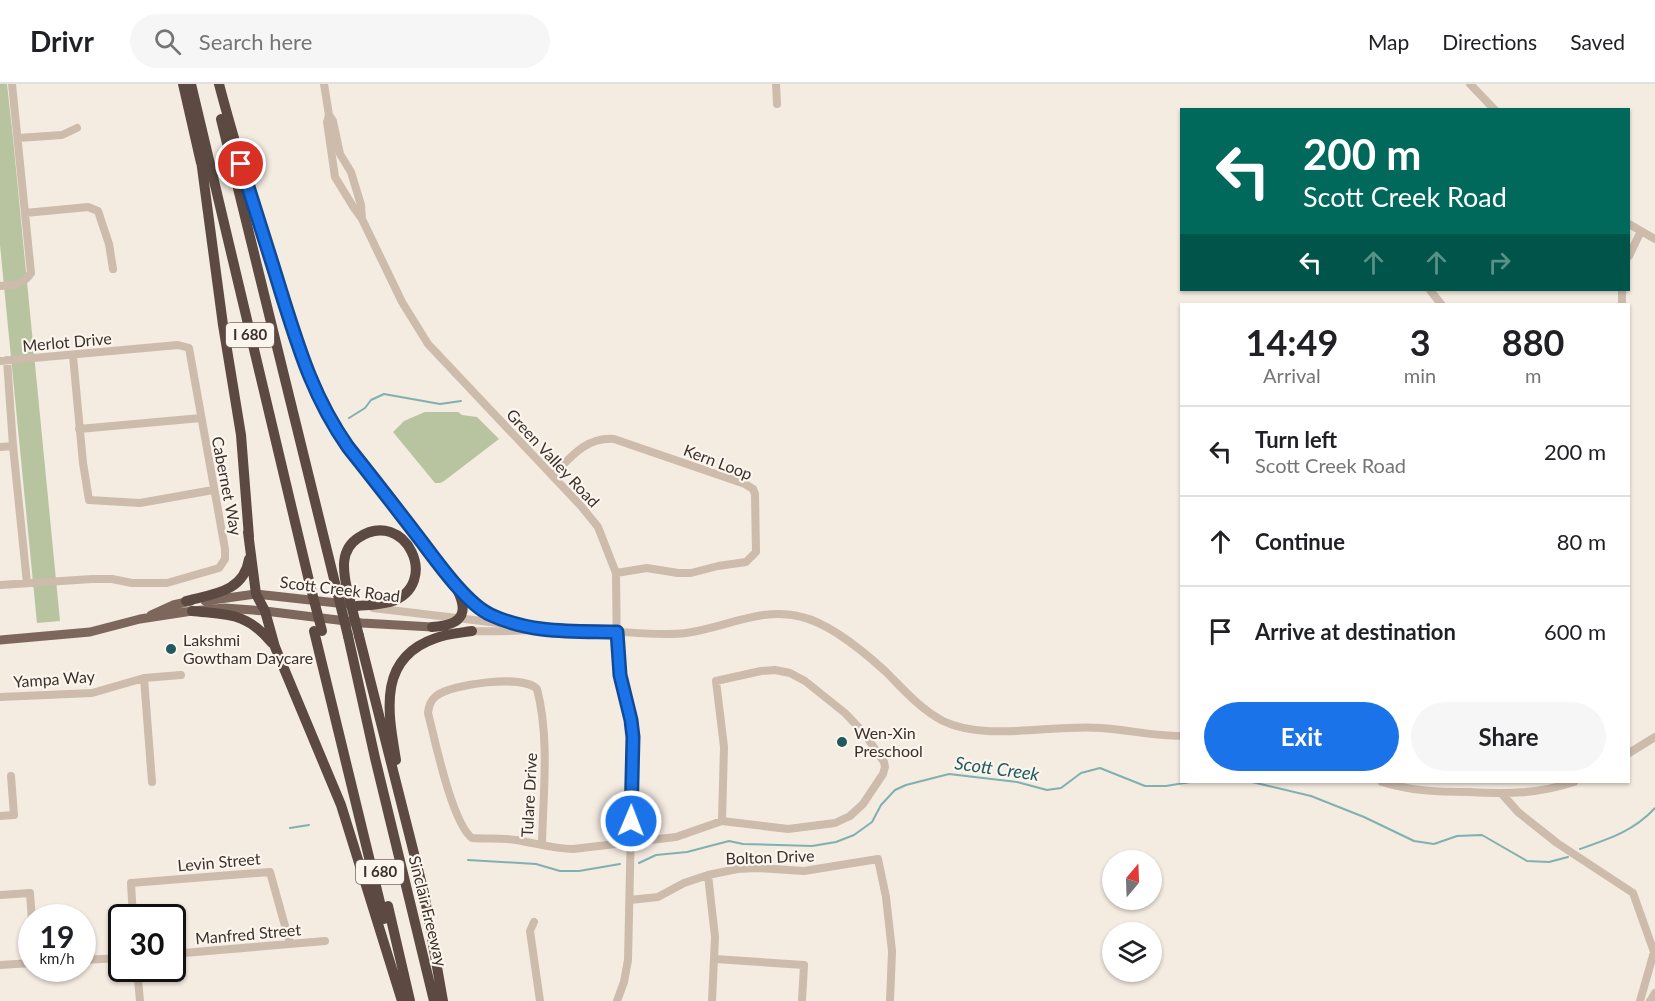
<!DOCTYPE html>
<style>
body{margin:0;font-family:Lato,sans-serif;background:#f6f6f6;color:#202124;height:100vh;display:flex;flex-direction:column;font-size:22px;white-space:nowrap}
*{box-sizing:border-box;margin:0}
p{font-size:20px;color:#757577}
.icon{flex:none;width:33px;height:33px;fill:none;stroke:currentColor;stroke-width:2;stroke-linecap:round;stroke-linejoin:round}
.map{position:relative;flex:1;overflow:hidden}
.side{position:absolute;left:1180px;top:219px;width:450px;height:480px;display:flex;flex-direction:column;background:#fff;border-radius:0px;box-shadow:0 2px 4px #0004}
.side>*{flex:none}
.banner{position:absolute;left:1180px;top:24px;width:450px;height:183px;border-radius:0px;box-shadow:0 2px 4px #0004;background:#00695c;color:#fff;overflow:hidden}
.needle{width:39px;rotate:19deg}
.buttons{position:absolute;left:1102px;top:766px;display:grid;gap:12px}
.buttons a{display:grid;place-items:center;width:60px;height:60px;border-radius:50%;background:#fff;box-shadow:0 2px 4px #0004;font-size:30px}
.speed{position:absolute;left:18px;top:820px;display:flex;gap:12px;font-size:30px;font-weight:700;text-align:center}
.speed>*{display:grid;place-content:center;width:78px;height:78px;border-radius:50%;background:#fff;box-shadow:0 2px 4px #0004;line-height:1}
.speed small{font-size:15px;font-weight:400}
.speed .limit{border:3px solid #111;border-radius:9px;background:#fff;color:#111}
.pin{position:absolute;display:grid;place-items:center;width:51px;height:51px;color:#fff;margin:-26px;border:3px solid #fff;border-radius:50%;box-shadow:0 2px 6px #0007}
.me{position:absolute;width:66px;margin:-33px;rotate:1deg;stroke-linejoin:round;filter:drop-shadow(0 0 4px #0008)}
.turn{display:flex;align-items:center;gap:21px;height:126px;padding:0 24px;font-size:27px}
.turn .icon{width:78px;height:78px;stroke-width:2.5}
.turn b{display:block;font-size:42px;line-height:51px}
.lanes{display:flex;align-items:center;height:57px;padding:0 24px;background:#0003;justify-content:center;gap:30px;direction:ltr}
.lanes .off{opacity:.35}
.eta{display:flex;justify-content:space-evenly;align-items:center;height:102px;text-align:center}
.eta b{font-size:36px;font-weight:700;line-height:42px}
.cta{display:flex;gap:12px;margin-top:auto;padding:12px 24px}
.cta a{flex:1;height:69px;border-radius:36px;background:#1a73e8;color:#fff;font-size:24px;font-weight:700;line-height:69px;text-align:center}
.cta a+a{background:#f6f6f6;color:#202124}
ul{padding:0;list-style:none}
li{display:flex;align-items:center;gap:18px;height:90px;padding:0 24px;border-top:2px solid #e0e0e0}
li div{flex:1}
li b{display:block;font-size:22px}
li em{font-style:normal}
header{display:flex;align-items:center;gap:36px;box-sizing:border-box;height:84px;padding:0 30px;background:#fff;border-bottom:2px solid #e0e0e0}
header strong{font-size:28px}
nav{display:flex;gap:33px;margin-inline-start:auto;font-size:21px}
.search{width:420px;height:54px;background:#f6f6f6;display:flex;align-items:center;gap:15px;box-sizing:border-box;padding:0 21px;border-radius:33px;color:#757577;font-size:22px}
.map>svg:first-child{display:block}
</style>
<header>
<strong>Drivr</strong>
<div class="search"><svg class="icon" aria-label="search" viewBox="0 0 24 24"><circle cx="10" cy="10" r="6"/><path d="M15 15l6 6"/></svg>Search here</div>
<nav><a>Map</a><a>Directions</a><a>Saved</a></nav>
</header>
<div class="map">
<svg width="1655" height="917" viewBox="0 0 1655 917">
<rect width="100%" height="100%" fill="#f4ebe1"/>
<!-- green -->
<path fill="#b8c4a0" d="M0,0h7l6,54 47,483 -23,2 -37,-378z
M425,328h33l4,3 15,2 22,22 -55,42 -4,2h-5l-42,-51 11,-11z"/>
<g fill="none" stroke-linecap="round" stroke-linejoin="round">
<!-- stream -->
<path stroke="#7fb0b2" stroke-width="2" d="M349,334l16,-10 6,-8 13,-6 56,10 21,-3
M1252,698l59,14 53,21 50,24 20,3 23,-8 25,-1 45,26 22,1 19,-5
M290,744l19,-3
M1580,765c29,-10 54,-18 75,-41
M468,776l68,4 24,7h19l41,-7
M639,779l17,-8 31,-3 42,-11 14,3 69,2 24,-4 18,-7 18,-13 9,-17 14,-15 11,-5 43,-11 68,8 30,8 14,-2 20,-15 19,-5 45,18h21l24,-4"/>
<!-- minor -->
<path stroke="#cdbbac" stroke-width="8" d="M324,0l5,31 -2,7 8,55 19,31 8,11 40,83 26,42 153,162 17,21 18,46 1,86 16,78 -5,223 -4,22 -7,19
M776,0l1,20
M1470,0l25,26
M329,31l4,6 7,33 11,18 10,33 1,14
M18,54l44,-3 15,-7
M25,129l63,-6 10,4 11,33 4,25
M1629,140l26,15
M1629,172l12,-25
M0,202c14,-1 23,-1 31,-13l-19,-189
M1430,206l11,14
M1622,220v-14
M73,272l10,107 6,37 51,3 73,-13
M7,276l6,86 14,137
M0,277l178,-16 11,3 36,201v10l-6,9 -52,15h-35l-20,-4h-20l-92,6
M79,345l122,-11
M0,363l13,-1
M553,391c18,-18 33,-38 61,-36l131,45 8,5 2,5 1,58 -10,10 -28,4 -27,7h-13l-31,-5 -31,5
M373,524l134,16
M468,547c23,1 45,0 68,-1 23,-1 46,1 68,1 26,1 57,5 82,2 39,-5 76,-27 116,-16 29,7 61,34 83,54 18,18 35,38 58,50 43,21 110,3 158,7 27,2 53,8 81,8
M144,594l8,104
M0,613l92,-4 52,-15 37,-3
M1629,669l26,-16
M1382,698c29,9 57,10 87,10 38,2 69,2 105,-10
M1502,710l16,18 39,31 76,50 21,59 -14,49
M0,732l14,-1 -3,-39
M542,761c1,-52 8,-106 -5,-156 -15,-15 -85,-5 -101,7 -6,5 -7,10 -8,17 7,27 24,110 44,125 15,1 30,0 44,2 19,3 38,9 57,9l103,-12 46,-16 66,8 47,-6 15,-7 13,-12 20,-30 2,-7 -1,-5 -20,-29 -19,-20 -40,-32 -15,-8 -15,-3 -14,1 -45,10 8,66 -2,74
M708,791l7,62 -3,64
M0,811l30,-2 2,28
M630,816l28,-3 26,-14 24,-8 29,-6 20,-1 47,3 74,-12 8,38 6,54 -2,50
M133,834l-2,-35 139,-11 20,72
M534,838l-4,9 10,70
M172,870l153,-13
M715,875l89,6 -2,36
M82,876l40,-2
M0,881l32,-2
M137,885l3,32
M1650,917l5,-8"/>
<!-- major -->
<path stroke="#7d675c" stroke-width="9" d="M205,517l51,-7 90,10
M151,531l22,-10 18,-4
M0,556l90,-8 50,-13 52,-8 33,-3 40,3 97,12 70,4"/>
<!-- highway -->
<path stroke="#5c4a42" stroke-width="10" d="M183,0l18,79
M191,0l119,501
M219,0c17,65 37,128 57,192 20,62 34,117 72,171l102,130c17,27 22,48 -18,50
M221,35l115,468
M201,76l22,165 18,110 8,102
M248,448l8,62 9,17 10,36 66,158 61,196
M347,505c-4,-19 -7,-39 11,-51 47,-32 85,47 32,64 -11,3 -22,3 -33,4
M461,505c27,30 40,30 77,41
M186,517c27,-7 58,-9 63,-42
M192,527c37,4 54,1 80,32
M314,547l70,288
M348,552l27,122 59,243
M359,552l65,257 19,108
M396,676c-8,-48 -19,-102 40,-122 11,-4 24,-5 36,-7
M388,822l22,95"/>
<!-- highway-bridge -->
<path stroke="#5c4a42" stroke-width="10" d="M310,501l12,46
M336,503l12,49
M347,505l12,47"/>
</g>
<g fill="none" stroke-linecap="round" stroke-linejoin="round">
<!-- route casing -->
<g stroke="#114b97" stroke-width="15">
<path id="route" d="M241,80c13,43 27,85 40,128 18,57 32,105 67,155 24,30 48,61 71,91 17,22 47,66 72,77 41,19 83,16 126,17l3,43 11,45 2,17 -2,84"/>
</g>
<!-- route -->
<use href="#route" stroke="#1a73e8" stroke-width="10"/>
</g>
<!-- markers -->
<g fill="#1f5a5e" stroke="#fbf5ee" stroke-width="2">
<circle cx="171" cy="565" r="6"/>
<circle cx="842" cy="658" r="6"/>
</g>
<g text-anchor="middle" stroke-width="4.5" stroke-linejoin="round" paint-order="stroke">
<!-- shield labels -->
<g fill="#fbf5ee" stroke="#756b66" stroke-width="1.5">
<rect x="226" y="239" width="48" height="24" rx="4.5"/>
<rect x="356" y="776" width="48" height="24" rx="4.5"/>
</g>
<g font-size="15" font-weight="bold" fill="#3b302b">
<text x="250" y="256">I 680</text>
<text x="380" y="793">I 680</text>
</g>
<!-- street labels -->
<g font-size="16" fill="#3b302b" stroke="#fbf5ee">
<text transform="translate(67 258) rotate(-5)" y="6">Merlot Drive</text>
<text transform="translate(553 374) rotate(47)" y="6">Green Valley Road</text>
<text transform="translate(718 378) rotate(21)" y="6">Kern Loop</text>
<text transform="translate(227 402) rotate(79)" y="6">Cabernet Way</text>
<text transform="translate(340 505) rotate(7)" y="6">Scott Creek Road</text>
<text transform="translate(54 595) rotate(-4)" y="6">Yampa Way</text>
<text transform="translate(529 711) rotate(-87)" y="6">Tulare Drive</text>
<text transform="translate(770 773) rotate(-2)" y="6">Bolton Drive</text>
<text transform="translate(219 778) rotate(-5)" y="6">Levin Street</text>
<text transform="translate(428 827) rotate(76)" y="6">Sinclair Freeway</text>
<text transform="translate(248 850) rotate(-5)" y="6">Manfred Street</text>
</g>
<!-- poi labels -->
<g font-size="16" fill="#3b302b" stroke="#fbf5ee" text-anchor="start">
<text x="183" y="562">Lakshmi<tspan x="183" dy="18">Gowtham Daycare</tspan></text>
<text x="854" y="655">Wen-Xin<tspan x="854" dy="18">Preschool</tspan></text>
</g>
<!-- water labels -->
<g font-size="18" font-style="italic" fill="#1f5a5e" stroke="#fbf5ee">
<text transform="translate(997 685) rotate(8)" y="6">Scott Creek</text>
</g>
</g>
</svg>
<div class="buttons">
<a><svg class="needle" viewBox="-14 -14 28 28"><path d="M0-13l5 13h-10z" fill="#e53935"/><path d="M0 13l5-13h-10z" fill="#757577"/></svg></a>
<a><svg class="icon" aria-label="layers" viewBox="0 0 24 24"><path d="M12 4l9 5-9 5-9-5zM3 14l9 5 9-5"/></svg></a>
</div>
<div class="speed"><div>19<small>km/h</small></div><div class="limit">30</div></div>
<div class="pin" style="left:241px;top:80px;background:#d93025"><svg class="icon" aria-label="arrive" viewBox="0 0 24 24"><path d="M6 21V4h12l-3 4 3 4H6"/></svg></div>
<svg class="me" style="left:631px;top:737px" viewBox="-20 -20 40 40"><circle r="17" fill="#1a73e8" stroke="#fff" stroke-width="3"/><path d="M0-11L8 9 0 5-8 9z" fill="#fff"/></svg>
<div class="banner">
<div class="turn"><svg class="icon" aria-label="left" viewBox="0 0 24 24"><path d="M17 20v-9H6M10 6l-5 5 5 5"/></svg><div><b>200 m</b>Scott Creek Road</div></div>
<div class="lanes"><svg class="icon" aria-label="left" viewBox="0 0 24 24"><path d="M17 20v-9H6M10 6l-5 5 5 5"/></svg><svg class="icon off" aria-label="ahead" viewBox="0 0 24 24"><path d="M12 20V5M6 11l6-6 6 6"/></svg><svg class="icon off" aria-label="ahead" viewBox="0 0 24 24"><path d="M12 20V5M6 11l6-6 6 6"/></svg><svg class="icon off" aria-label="right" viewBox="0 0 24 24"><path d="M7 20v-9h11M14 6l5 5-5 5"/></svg></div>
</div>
<section class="side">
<div class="eta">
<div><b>14:49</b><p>Arrival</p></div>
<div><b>3</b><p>min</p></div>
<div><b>880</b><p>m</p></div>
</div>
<ul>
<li><svg class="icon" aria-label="left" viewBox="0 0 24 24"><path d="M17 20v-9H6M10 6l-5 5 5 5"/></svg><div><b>Turn left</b><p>Scott Creek Road</p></div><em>200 m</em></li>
<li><svg class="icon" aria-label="ahead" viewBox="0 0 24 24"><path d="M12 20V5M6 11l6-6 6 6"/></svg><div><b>Continue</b></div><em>80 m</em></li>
<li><svg class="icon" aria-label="arrive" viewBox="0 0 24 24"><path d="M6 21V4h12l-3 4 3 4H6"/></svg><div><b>Arrive at destination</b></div><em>600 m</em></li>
</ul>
<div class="cta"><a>Exit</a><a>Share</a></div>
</section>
</div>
